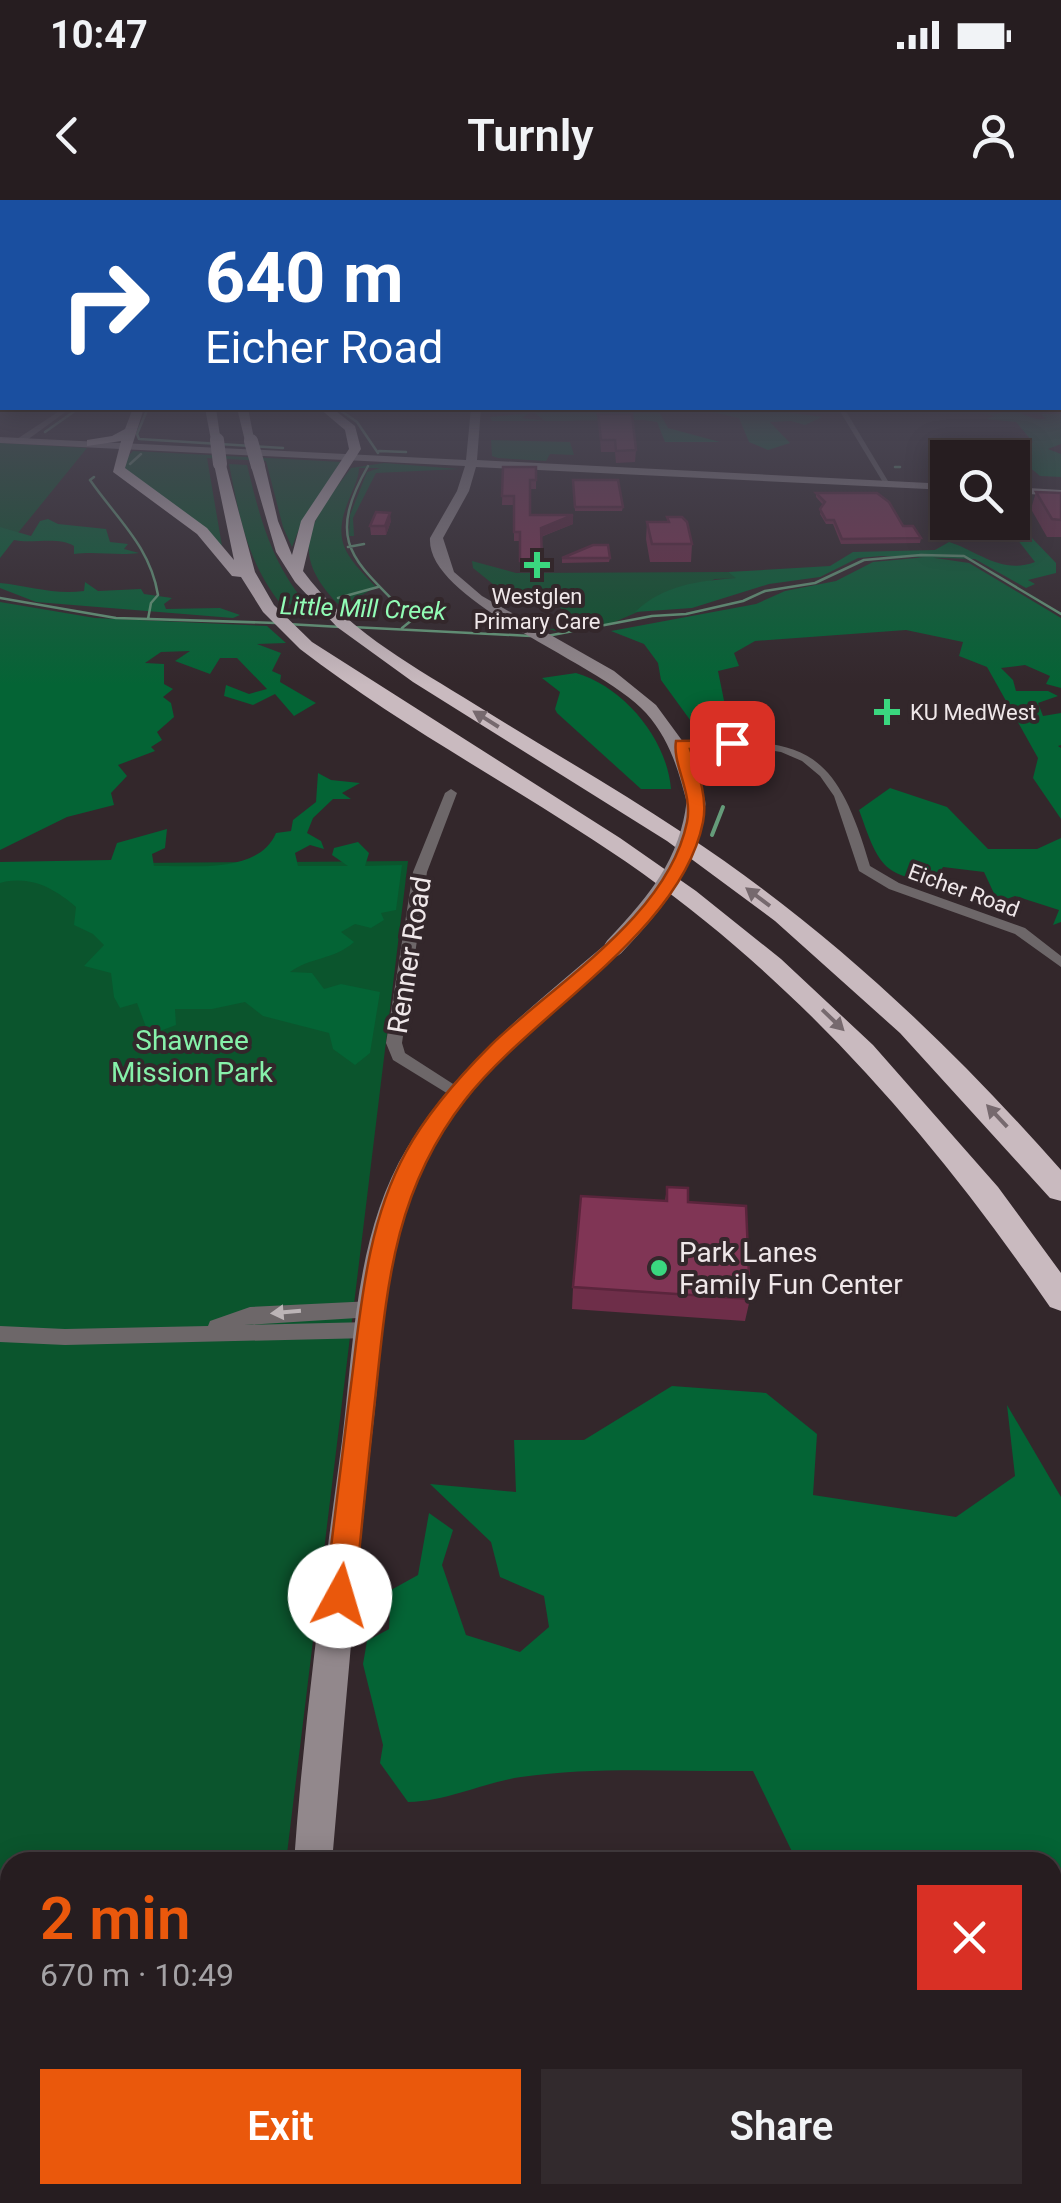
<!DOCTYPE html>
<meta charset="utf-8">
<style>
body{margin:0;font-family:Roboto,sans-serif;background:#322a2d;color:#f1f3f6;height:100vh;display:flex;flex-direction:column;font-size:38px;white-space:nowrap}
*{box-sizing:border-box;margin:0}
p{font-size:32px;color:#a4a2a5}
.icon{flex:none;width:55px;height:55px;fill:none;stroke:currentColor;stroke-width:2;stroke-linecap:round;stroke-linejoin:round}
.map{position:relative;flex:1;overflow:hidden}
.side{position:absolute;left:0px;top:1652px;width:1062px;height:352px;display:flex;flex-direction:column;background:#261d20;border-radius:30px 30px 0 0;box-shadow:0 5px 25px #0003,0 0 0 2px #423b3e}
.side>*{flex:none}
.top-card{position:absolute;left:0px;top:0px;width:1062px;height:210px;box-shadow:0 5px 25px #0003,0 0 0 2px #423b3e;background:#1a4fa0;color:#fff;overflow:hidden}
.controls{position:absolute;left:930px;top:240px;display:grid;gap:20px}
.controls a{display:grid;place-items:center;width:100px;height:100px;border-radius:0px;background:#261d20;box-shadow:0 5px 25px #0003,0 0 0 2px #423b3e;font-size:50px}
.pin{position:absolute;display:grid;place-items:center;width:85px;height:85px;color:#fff;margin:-42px;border-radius:20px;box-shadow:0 5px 15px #0006}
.me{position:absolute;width:110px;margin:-55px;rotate:6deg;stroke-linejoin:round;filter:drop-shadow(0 0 8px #0008)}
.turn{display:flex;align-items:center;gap:35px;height:210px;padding:0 40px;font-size:45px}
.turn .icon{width:130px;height:130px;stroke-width:2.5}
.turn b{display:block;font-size:70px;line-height:85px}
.round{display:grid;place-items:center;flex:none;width:105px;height:105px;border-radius:0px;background:#322a2d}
.headline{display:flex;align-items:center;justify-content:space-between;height:170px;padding:0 40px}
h1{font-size:60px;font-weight:600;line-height:75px;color:#ea580c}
.button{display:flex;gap:20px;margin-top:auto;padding:20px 40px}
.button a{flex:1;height:115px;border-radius:0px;background:#ea580c;color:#fff;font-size:40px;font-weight:600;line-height:115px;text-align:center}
.button a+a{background:#322a2d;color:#f1f3f6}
.status{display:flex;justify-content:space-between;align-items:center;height:70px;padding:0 50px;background:#261d20;direction:ltr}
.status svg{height:28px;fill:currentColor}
header{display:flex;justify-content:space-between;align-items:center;height:130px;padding:0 40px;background:#261d20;font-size:45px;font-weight:600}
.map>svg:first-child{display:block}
</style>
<div class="status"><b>10:47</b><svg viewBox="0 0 49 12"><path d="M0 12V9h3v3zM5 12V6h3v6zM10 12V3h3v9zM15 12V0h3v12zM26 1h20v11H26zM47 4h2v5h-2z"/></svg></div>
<header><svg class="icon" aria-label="back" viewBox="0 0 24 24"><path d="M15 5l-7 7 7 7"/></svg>Turnly<svg class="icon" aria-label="person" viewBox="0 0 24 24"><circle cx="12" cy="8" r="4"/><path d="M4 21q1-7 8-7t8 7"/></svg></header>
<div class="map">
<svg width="1061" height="2003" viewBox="0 0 1061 2003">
<rect width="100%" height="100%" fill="#33272b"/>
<!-- green -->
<path fill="#0b552d" d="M491,240l79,2 4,13 -24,-1 -4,7 -48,-3 -6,-2z
M0,243l87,5 -87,107z
M133,251l209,11 -39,57 -11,28 -9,-20 -17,-66 -59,-3 15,88 -96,-74 -4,-9z
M384,263l75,6 -83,4 -23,45 1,18h-5l1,-21 17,-43 13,-4h-21c0,9 -5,19 -9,29 -19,44 -5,58 26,90l-35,20c-56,-55 -30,-86 10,-139z
M229,264l18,1c13,53 24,97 60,140l-26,-1c-34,-42 -42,-89 -52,-140z
M472,361l44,12 212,-1 10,6 -23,1 -110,47 -50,5 -6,-2 36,-2v-6l5,-1 -28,-9 -3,-7 -16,-7h-34l-36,-29z
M408,661l-122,1001h-276v333h239v8h-249v-1339z"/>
<!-- forest -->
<path fill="#046435" d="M587,208h70l11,20 52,14h-55l-8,-20 -13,-2 -152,1 -2,-4 39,-4 -7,5 23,3 -10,-8z
M695,208h87l5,4 35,5 -17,8 -14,-4 -21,1 20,21 -22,7 -19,-8 -10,-24z
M999,208c18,-1 29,13 47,11l-5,-5h20v30l-13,5 13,5v23l-21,-1 -13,-11h-14l-1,-7 -54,-1 67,-8 8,-7 -17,-20 -30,-3 9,-3 -11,-2 18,-1z
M48,319l10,5 48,5 4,13 18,2 -4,5 15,4c-23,3 -42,-2 -65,1v-8c-15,-10 -42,-2 -60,-6l-14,18v-31l31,9 9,-15z
M1026,337l6,1 24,25v10l-28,7 7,4 -9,4 -51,-29 -94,-3 -23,2 -38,19 -51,7 -77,24 -57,4c28,-27 63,-31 101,-34l-8,-6 102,-6 23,-14 82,-2 14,-8c29,9 53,33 86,20l-18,-23z
M928,357l41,6 92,55v70l-15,-4 4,-8 -25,-11 -24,3 12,12 3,11h32l10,5 -20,7 5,13 18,-3v32l-3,1 3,2v71l-28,-41 5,-20 -51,-91 -28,-11 4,-14 -57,-12 -151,11 -21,12 5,13 -21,5 12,59 6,5h-35l-40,-55 -3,-17 -14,-19 -33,-13 145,-27 29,-13 51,-10 37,-19z
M85,382l13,9 43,-2 3,5 28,4 -8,6 2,5 54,-1 20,7 -7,3 -197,-16 -36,-14v-5c30,3 54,12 84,8z
M0,402l95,16 172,8 19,17 -29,1 24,9 -9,18 9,4 -1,7 36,21 -22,13 -19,-22 -22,11 -29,-9 2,-11 23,9 18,-5 -30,-31h-17l-10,16 -35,-13 15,-10 -29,1 -16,11 19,1v20l9,5 -10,8 8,6 3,14 -17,15 5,8 -11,7 4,4 -37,14 9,11 -16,17 3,12 -47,12 -67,33z
M576,473c48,14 91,66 95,116h-30l-84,-76 -2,-4 5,-17 -18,-14z
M318,573l13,7 29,3 -18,10 9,6h-18l-20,19 -6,15 14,8 3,8 -14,-4 -15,8 3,13h50l-16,-11 2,-7 24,-6 11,11 -4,13 37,-1 -6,45 -15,3 3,7 -13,8 -16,-4 -14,8 13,10c-20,18 -44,15 -64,30l22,1 12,16 17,-5 39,8 -10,61 -15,12 -22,-16 -4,-16 -66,-17 -18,-14 -33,7h-37l1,16 -27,10 -12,-32 -17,5 -6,-11 -3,-24 -27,-7 20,-21 -11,-11 -19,-9 2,-18c-22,-19 -46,-32 -76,-24v-21l111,-2 6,-17 50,-14 -2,19 -13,6 2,12c38,-1 104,9 122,-33l15,-2 2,-11 23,-18z
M890,588l57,19 41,42h49l24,-11v84l-8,3 6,-15 -44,-14 -17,6 -14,-30 -41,-5 -8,13c-55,0 -59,-24 -76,-70z
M672,1186l94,7 51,41 -4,61 143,22 59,-41 -8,-71 54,92v514l-8,-3 -1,-146h-255l-44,-91c-77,1 -157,-5 -232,6 -39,6 -72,24 -113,25l-28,-39 3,-18 -20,-81 4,-23 22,-12 2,-39 27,-15 11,-62 24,17 -11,35 24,70 54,17 29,-25 -5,-31 -44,-19 -9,-35 -61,-58 86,8 -2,-52h70z"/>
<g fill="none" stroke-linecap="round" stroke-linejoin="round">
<!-- stream-far1 -->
<path stroke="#659c7a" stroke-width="2.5" d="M148,208l-11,26 2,5 144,9
M337,208l20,14 21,31
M45,232l34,-24
M379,251l27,1
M130,264l11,-10
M368,266c-46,81 -10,96 44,154l-10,8
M895,267h5
M94,277l-4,3c27,39 60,66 68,115l-7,8 -3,16
M348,347l16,-3
M0,398l116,20 160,5
M338,398l40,-11
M287,424l54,3
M352,427l179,9
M547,436l105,-20 34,-2 57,-13 22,-10 50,-8 49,-23 57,-5 43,1 97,58"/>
<!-- stream -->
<path stroke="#659c7a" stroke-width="4" d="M712,635l11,-28"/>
<!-- street -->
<path fill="#6d6769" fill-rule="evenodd" d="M64,208h7l-48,35h-6v-4z
M838,208h6l47,78 -7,-2z
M681,541c122,-2 153,1 189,125l29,17 126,45 36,28v11l-46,-33 -126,-45 -30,-18 -25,-75 -14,-20 -18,-15 -21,-9 -25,-4 -79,-2v-4z
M451,589l6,4 -30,79 -25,171 3,10 59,38 2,4 -2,4 -6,1 -65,-40 -7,-17 27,-171 32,-79z
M373,1101l7,3 2,5 -2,5 -7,3 -129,8 126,-3 7,2 3,6 -3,6 -7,2 -305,7 -65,-3v-16l65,3 143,-3 2,-5 40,-14z"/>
<!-- secondary -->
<path fill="#92888c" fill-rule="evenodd" d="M471,208h10l-4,52 471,24v6l-472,-23 -7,24 -26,47 11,34 28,24 132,75 42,34 33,45 16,53 -9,5 -9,-5c-9,-34 -17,-63 -41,-90 -44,-50 -220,-111 -216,-175l27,-47 8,-25 -465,-23v-6l466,23z
M1012,287l49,3v6l-49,-3z
M614,741l7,2v8c-69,61 -147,120 -193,202 -44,79 -44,176 -54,264 -17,148 -29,297 -42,445h-38c10,-140 29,-281 48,-421 12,-97 13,-207 65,-293 50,-84 127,-143 200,-205z
M258,1995h44l-1,8h-44z"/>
<!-- highway -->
<path fill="#c9babf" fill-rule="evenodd" d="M133,208h11l-19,60 82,60 27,32 -20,-96 11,-3 30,111 19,33 38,37 308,196 76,53 85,68 92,86 125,142 63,86v38l-11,-4c-114,-166 -243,-316 -408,-434 -111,-78 -234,-141 -342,-224l-37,-37 -22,-35 -9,-1 -35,-42 -84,-62 8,-31 -34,5v-6l25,-4 13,-7z
M205,208h11l5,35 -10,-3z
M237,208h11l7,36 -10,-3z
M319,208h13l23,18 6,23 -46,72 -12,50c41,56 103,91 160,126 73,46 148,88 220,136 142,93 266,210 378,337v31l-11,-3 -150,-165 -125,-112 -108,-80 -254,-159 -76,-55 -42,-45 -19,-30 -25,-86 7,-4 7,4 13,55 14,34 9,-34 48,-72 -4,-19z"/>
<!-- secondary-bridge -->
<path stroke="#92888c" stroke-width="19" d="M614,747c41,-43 75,-83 82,-144"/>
<!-- highway-bridge -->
<path stroke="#c9babf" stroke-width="14" d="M217,240l3,24
M251,241l7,25"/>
</g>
<!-- wall -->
<path fill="#6e2e49" d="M598,214l38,36 -1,12 -19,1 -1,-11h-14z
M503,267h33v22h-6v26l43,9 -32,13 1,34h-22v-30h-6v-36h-12z
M573,280l50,27 -1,4h-47z
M1036,292l25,1v44h-14l-16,-28z
M816,293l87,33 18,12 -1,5 -79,1 -8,-20h-7l-6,-10 3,-9 -7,-8z
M667,317l25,27 -1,18h-41l-4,-23 1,-17h20z
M391,321l-5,14h-15l-1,-9z
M562,358h48l-1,4 -47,1z
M667,987l21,15 62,97 -5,22 -173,-12 1,-22 92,-86z"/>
<!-- shaded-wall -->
<path fill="#5a253c" d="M390,313l1,8 -5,14 -1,-9z
M573,315v9l-33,13 1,-9z"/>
<!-- building -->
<path fill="#803555" stroke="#5a253c" stroke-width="2.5" d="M598,214h34l4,36 -20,1 -1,-11h-14z
M503,267h33v13h-6v35h43l-32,13 1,33h-22v-29h-6v-36h-12z
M573,280h45l5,27h-48z
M1036,292l25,1v27l-9,-1z
M816,293h61l12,9 14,24h10l8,12 -79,1 -8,-19h-8l-6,-11 5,-7z
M376,312l14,1 -5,13h-15z
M667,317h15l5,5 5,22h-40l-5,-22h22z
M593,345h15l2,13h-48z
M667,987l21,1v14l58,4 4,93 -177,-12 8,-91 86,5z
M503,1995h156l1,8h-157z"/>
<!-- one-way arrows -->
<defs><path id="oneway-solid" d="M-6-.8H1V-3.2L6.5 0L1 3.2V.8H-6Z" transform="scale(2.5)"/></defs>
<g fill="#76696e">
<use href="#oneway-solid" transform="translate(486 519) rotate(-148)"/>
<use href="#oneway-solid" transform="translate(758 697) rotate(-143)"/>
<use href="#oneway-solid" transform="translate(833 820) rotate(44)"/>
<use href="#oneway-solid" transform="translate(997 916) rotate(-133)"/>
</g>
<use fill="#bbb4b6" href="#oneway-solid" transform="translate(286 1112) rotate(175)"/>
<!-- sky -->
<linearGradient id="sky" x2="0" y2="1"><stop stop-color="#1c1518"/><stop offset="0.42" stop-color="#4a4755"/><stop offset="1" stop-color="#4a4755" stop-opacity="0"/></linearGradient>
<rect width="1061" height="485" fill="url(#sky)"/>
<!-- route -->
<path fill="#ea580c" stroke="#983908" stroke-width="2.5" d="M737,540v6l-5,1 -42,2c8,23 18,48 13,73 -22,111 -171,191 -238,278 -72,92 -78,188 -90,300 -7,65 -14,130 -20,196l-5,10 -10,4 -11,-4 -4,-10c9,-71 17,-141 26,-211 10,-79 16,-162 55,-233 21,-39 54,-76 85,-107 65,-63 177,-129 196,-223 6,-29 -15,-58 -11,-81z"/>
<!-- markers -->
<g fill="#3ad77f" stroke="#33272b" stroke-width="4">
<path d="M532 350h10v10h10v10h-10v10h-10v-10h-10v-10h10z"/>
<path d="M882 497h10v10h10v10h-10v10h-10v-10h-10v-10h10z"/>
<circle cx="659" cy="1068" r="10"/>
</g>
<g text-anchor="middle" stroke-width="8" stroke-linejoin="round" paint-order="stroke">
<!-- far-poi labels -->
<g font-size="22" fill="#efe7e9" stroke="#33272b">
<text x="537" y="404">Westglen<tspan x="537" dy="25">Primary Care</tspan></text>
<text x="910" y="520" text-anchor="start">KU MedWest</text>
</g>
<!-- far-street labels -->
<g font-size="22" fill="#efe7e9" stroke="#33272b">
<text transform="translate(964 690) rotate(20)" y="8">Eicher Road</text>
</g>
<!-- far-water labels -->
<g font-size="25" font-style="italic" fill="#92fdb6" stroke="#33272b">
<text transform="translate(363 408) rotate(2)" y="9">Little Mill Creek</text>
</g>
<!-- street labels -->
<g font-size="28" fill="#efe7e9" stroke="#33272b">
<text transform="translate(409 755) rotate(-81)" y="10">Renner Road</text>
</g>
<!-- park labels -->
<g font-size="28" fill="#86f1aa" stroke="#33272b">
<text x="192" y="850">Shawnee<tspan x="192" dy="32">Mission Park</tspan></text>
</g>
<!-- poi labels -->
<g font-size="28" fill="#efe7e9" stroke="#33272b" text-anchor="start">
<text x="679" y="1062">Park Lanes<tspan x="679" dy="32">Family Fun Center</tspan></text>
</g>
</g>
</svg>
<div class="controls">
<a><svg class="icon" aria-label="search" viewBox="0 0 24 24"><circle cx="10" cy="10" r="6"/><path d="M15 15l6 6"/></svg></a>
</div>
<div class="pin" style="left:732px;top:543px;background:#d93025"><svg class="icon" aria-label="arrive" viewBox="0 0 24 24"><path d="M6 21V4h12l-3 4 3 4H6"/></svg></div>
<svg class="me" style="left:340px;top:1396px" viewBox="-20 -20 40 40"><circle r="19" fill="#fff"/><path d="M0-13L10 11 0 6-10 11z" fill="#ea580c"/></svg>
<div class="top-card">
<div class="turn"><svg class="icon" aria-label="right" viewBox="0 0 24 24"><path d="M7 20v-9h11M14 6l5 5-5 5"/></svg><div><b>640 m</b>Eicher Road</div></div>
</div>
<section class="side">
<div class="headline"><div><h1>2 min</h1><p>670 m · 10:49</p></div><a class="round" style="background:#d93025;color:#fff"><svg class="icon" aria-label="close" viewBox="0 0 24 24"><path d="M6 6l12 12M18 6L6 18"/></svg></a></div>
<div class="button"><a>Exit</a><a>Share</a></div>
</section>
</div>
